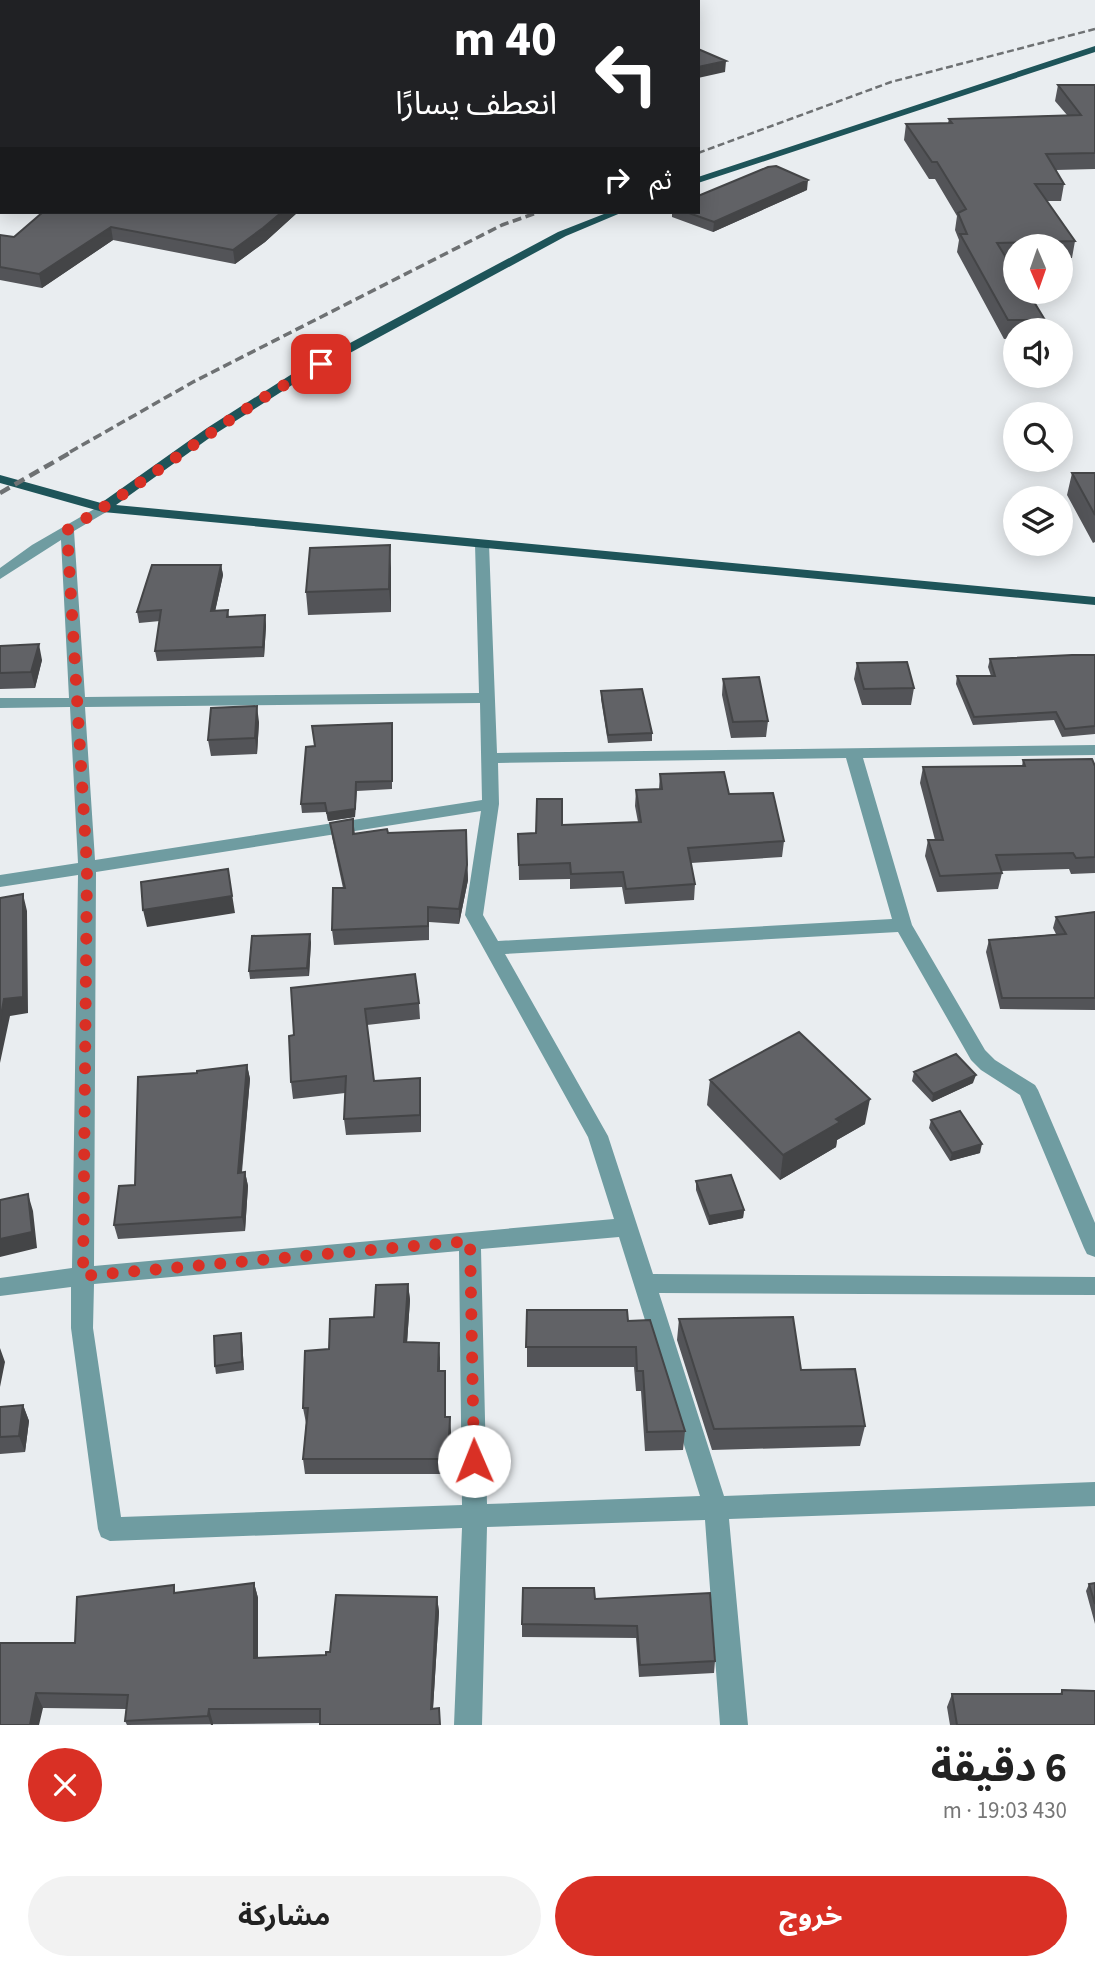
<!DOCTYPE html>
<html lang="ar">
<meta charset="utf-8">
<style>
body{margin:0;font-family:"Source Sans 3","Noto Sans Arabic",sans-serif;background:#f2f2f2;color:#222;direction:rtl;height:100vh;display:flex;flex-direction:column;font-size:26px;white-space:nowrap}
*{box-sizing:border-box;margin:0}
p{font-size:23px;color:#767676}
.icon{flex:none;width:38px;height:38px;fill:none;stroke:currentColor;stroke-width:2;stroke-linecap:round;stroke-linejoin:round}
.map{position:relative;height:1725px;overflow:hidden;direction:ltr}
.sheet{display:flex;flex-direction:column;background:#fff;flex:1}
.sheet>*{flex:none}
.top-card{position:absolute;left:0px;top:0px;width:700px;height:214px;box-shadow:0 4px 18px #0003;direction:rtl;background:#202124;color:#fff;overflow:hidden}
.needle{width:46px;rotate:178deg}
.controls{position:absolute;left:1003px;top:234px;display:grid;gap:14px}
.controls a{display:grid;place-items:center;width:70px;height:70px;border-radius:50%;background:#fff;box-shadow:0 4px 18px #0003;font-size:35px}
.pin{position:absolute;display:grid;place-items:center;width:60px;height:60px;color:#fff;margin:-30px;border-radius:14px;box-shadow:0 4px 10px #0006}
.me{position:absolute;width:77px;margin:-38px;rotate:359deg;stroke-linejoin:round;filter:drop-shadow(0 0 5px #0008)}
.turn{display:flex;align-items:center;gap:24px;height:147px;padding:0 28px;font-size:32px}
.turn .icon{width:91px;height:91px;stroke-width:2.5}
.turn b{display:block;font-size:49px;line-height:60px}
.then{display:flex;align-items:center;height:66px;padding:0 28px;background:#0003;gap:14px;font-size:26px}
.round{display:grid;place-items:center;flex:none;width:74px;height:74px;border-radius:37px;background:#f2f2f2}
.headline{display:flex;align-items:center;justify-content:space-between;height:119px;padding:0 28px}
h1{font-size:42px;font-weight:700;line-height:52px}
.primary-button{display:flex;gap:14px;margin-top:auto;padding:14px 28px}
.primary-button a{flex:1;height:80px;border-radius:42px;background:#d93025;color:#fff;font-size:28px;font-weight:700;line-height:80px;text-align:center}
.primary-button a+a{background:#f2f2f2;color:#222}
.map>svg:first-child{display:block}
</style>
<div class="map">
<svg width="1095" height="1725" viewBox="0 0 1095 1725">
<rect width="100%" height="100%" fill="#e9edf0"/>
<g fill="none" stroke-linecap="round" stroke-linejoin="round">
<!-- minor -->
<path fill="#6f9ca1" fill-rule="evenodd" d="M103,504l7,4 -2,3 -34,20 11,166 394,-4 -4,-149 7,-4 7,4 8,209 598,-8v10l-232,3 49,167 73,125 10,10 40,25 3,5 57,133v34l-8,-3 -3,-6 -64,-153 -39,-25 -10,-10 -73,-128 -393,22 103,182 45,138 442,3v18l-436,-2 65,203 371,-14v24l-366,13 19,206h-28l-15,-205 -218,7 -5,198h-28l8,-197 -352,13 -9,-4 -3,-8 -27,-201v-41l-71,9v-18l72,-10 6,-393 -78,12v-12l78,-12 -8,-156 -70,1v-10h69l-8,-158 -61,39v-11l32,-23zM480,703l2,97 -387,60 -10,-153zM846,758l46,161 -394,22 -15,-26 16,-111 -1,-41zM481,811l-16,104 123,222 26,82 -520,47 2,-394zM619,1237l81,259 -213,8 -6,-255zM459,1251l3,254 -341,12 -28,-189 1,-44z"/>
<!-- major -->
<path fill="#1e5459" fill-rule="evenodd" d="M1095,46v6l-397,131v-6z
M609,212h14l-57,24 -266,144 -85,54 -99,71 979,92v8l-992,-93 -103,-29v-8l101,28 106,-75 85,-54 266,-142z"/>
<!-- rail-far2 -->
<path stroke="#6e7173" stroke-width="2.5" stroke-dasharray="7 3.5" stroke-linecap="butt" d="M698,153l193,-71 204,-53"/>
<!-- rail-far1 -->
<path stroke="#6e7173" stroke-width="3.5" stroke-dasharray="9 4.5" stroke-linecap="butt" d="M70,452l123,-70 309,-157 37,-13"/>
<!-- rail -->
<path stroke="#6e7173" stroke-width="4.5" stroke-dasharray="11 6" stroke-linecap="butt" d="M0,493l73,-42"/>
</g>
<!-- wall -->
<path fill="#535458" d="M1058,85h37v84l-39,1 8,14 -3,17h-14l28,40 -3,17h-12v-11h-45v12l-7,1 37,60 -2,11h-28v7l-11,1 -47,-87 2,-12 -4,-10 2,-14 -22,-37h-6l-25,-39 2,-16 42,-1 1,-4 118,-4 -12,-14z
M807,190l-94,42 -41,-15v-5h26z
M43,212h255l-33,30 -30,22 -122,-24 -71,48 -42,-8v-45l14,2z
M1072,473h23v69l-2,1 -26,-48z
M221,565l2,10 -8,36 13,-1 1,7 36,-2 1,11 -2,31 -107,4 -2,-10 5,-30 -21,2 -2,-11z
M391,568v44l-83,3 -2,-23z
M0,646l42,14 -7,28 -35,1z
M1095,655v79l-33,3 -8,-17 -81,5 -17,-41 1,-8h34l-3,-9 2,-8z
M857,663l57,25 -3,17h-49l-8,-26z
M723,679l45,42 -2,16 -35,1 -9,-43z
M601,691l51,42v8l-44,2 -7,-44z
M259,722l-2,32 -46,2 -3,-16z
M392,723v66l-35,2 -2,26 -27,4 -2,-9 -24,1 -1,-9 14,-58 -3,-20z
M1023,760l72,6v107l-24,1 -2,-5 -68,2 1,2 -4,16 -61,3 -12,-36 3,-16h7l-15,-57 3,-16 99,-1z
M660,774l69,20 55,47 -2,16 -91,6 4,21 -1,16 -69,4 -3,-17 -52,2v-10l-51,1 -1,-46 18,-1 26,-8 76,-3 -3,-16 1,-16 23,-1z
M353,819l2,15 111,-4 2,50 -9,44 -30,-2v18l-95,5 -2,-15 11,-42 -11,-51 -2,-14z
M1095,912v98l-95,-1 -14,-57 3,-12 67,-6 -3,-6 3,-11z
M311,942l-2,34 -59,3 -1,-8z
M291,988l128,15 1,16 -53,6 7,56 47,14v37l-75,3 -2,-16 1,-26 -52,6 -2,-17 3,-47z
M247,1065l3,14 -8,93h3l3,14 -3,45 -127,8 -4,-14 21,-40 62,-112z
M914,1072l59,11 -41,19 -20,-21z
M710,1080l155,44 -28,16 -1,7 -56,33 -73,-75z
M931,1120l49,33 -30,8 -21,-33z
M696,1181l48,29 -1,8 -34,7 -13,-35z
M408,1284l2,16 -3,42 33,16v13l6,15v31l5,15 -2,42h-144l-2,-15 3,-36 -3,-15 26,-59 45,-32z
M527,1310l101,11 57,110 -2,19 -38,1 -4,-60h-5l-2,-24h-107z
M679,1319l122,51 64,56 -5,20 -148,4 -35,-110z
M241,1333l1,8 2,29 -28,4 -1,-8z
M23,1405l6,16 -4,31 -25,2v-47z
M254,1583l4,15v60l68,-3 4,-3 107,-55 2,15 -6,97 -113,14 -193,2 -2,-4 1,-12 -83,-1 -43,17 75,-82 102,-50z
M1095,1583v41l-9,-33 3,-7z
M595,1599l120,62 -1,12 -75,4 -3,-39 -114,-1v-13z
M1062,1690l33,35h-145l-3,-18 5,-13h108z"/>
<!-- shaded-wall -->
<path fill="#444547" d="M726,61l-1,11 -27,6v-11z
M808,180l-1,10 -94,42 1,-10z
M282,212h16l-33,30 -30,22 -2,-14z
M111,227l2,13 -71,48 -3,-14z
M390,545l1,23v44l-2,-23z
M221,565l2,10 -10,46 -2,-10z
M265,615l1,11 -2,31 -1,-10z
M39,644l3,16 -7,28 -4,-16z
M257,706l2,16 -2,32 -2,-16z
M356,782l-1,35 -27,4 -1,-8z
M467,865l1,15 -9,44v-15z
M228,869l7,44 -88,14 -4,-17z
M23,894l4,17 1,102 -18,3 -10,47v-42z
M310,934l1,8 -2,34 -2,-8z
M247,1065l3,14 -10,108 -2,-14z
M976,1075l-3,8 -41,19 1,-8z
M420,1078l1,17v37l-1,-17z
M870,1099l-5,25 -28,16 -1,7 -56,33 3,-25 53,-36z
M982,1144l-2,9 -30,8 2,-8z
M245,1172l3,14 -3,45 -3,-14z
M28,1194l5,17 4,37 -37,9v-18z
M744,1210l-1,8 -34,7v-9z
M408,1284l2,16 -4,58 -2,-16z
M241,1333l1,8 2,29 -2,-8z
M439,1343l1,15 -1,28 -1,-15z
M0,1348l5,14 -5,25z
M23,1405l6,16 -4,31 -6,-16z
M450,1417l1,15 -2,42 -1,-15z
M254,1583l4,15v74l-4,-14z
M437,1597l2,15 -7,112 -1,-15z
M36,1693l7,15 -4,17h-9z
M209,1709l4,14v2h-2l-3,-9z"/>
<!-- building -->
<path fill="#616266" stroke="#444547" stroke-width="2" d="M698,49l28,12 -28,6z
M1058,85h37v68l-49,1 18,30h-29l40,57 -78,2 18,29v20h13l17,28h-37l-48,-86h7l-9,-21 8,-4 -29,-47h-5l-26,-38 46,-1 -3,-4 132,-4z
M776,166l32,14 -94,42 -28,-10h12v-16l70,-29z
M43,212h239l-19,16 -30,22 -122,-23 -72,47 -39,-7v-32l14,2z
M1072,473h23v42z
M390,545l-1,44 -83,3 4,-44z
M152,565h69l-10,46 17,-1 -1,7 38,-2 -2,32 -108,4 6,-41 -24,2z
M39,644l-8,28 -31,1v-27z
M1072,655h23v71l-30,3 -9,-17 -82,5 -17,-41h38l-5,-17z
M907,662l7,26 -50,1 -7,-26z
M759,677l9,44 -35,1 -10,-43z
M642,689l10,44 -44,2 -7,-44z
M257,706l-2,32 -47,2 3,-32z
M392,723v58l-36,1 -1,27 -28,4 -2,-10 -24,1 5,-57 9,-1 -3,-20z
M1092,759l3,7v91l-19,1 -3,-5 -77,2 6,18 -62,3 -12,-36h15l-20,-73 102,-1 -2,-6z
M724,772l5,22 44,-1 11,48 -96,7 7,36 -69,5 -3,-17 -52,2 -1,-11 -51,2 -1,-31 18,-1 1,-34h25v26l79,-3 -5,-32 26,-1 -2,-15z
M353,819v15l34,-5 1,4 78,-3 1,35 -8,44 -31,-2v19l-96,4 1,-42h12l-15,-65z
M228,869l4,27 -89,14 -2,-28z
M23,894v103l-19,2 -4,22v-123z
M1095,912v86h-93l-13,-58 77,-6 -10,-17z
M310,934l-3,34 -58,3 3,-35z
M415,974l4,29 -54,6 9,72 46,-3v37l-76,4 2,-43 -55,6 -2,-46 5,-1 -3,-47z
M799,1032l71,67 -34,20 4,3 -57,33 -73,-75z
M956,1054l20,21 -43,19 -19,-22z
M247,1065l-9,108 7,-1 -3,45 -128,8 5,-39 16,-1 3,-108 59,-4v-2z
M960,1111l22,33 -30,9 -21,-33z
M731,1175l13,35 -35,6 -13,-35z
M28,1194l4,38 -32,7v-39z
M408,1284l-4,58 35,1 -1,28h7v46h5l-2,42h-145l5,-51h-5l2,-57 24,-2 1,-30 44,-2 2,-32z
M527,1310h100l1,11 22,-1 35,111 -38,1 -4,-61h-6l-1,-24h-110z
M793,1317l8,53 54,-1 10,57 -151,3 -35,-110z
M241,1333l1,29 -27,4 -1,-30z
M23,1405l-4,31 -19,1v-30z
M254,1583v75l72,-3v-3h4l6,-57 101,2 -6,112 8,-1 1,17h-120v-16h-111l-1,7 -83,5 3,-26 -92,-2 -6,32h-30v-82h75l2,-46 97,-12v8z
M1095,1583v21l-6,-20z
M523,1588h71l1,11 115,-6 5,68 -75,4 -3,-39 -115,-2z
M1062,1690l33,1v34h-138l-5,-31h110z"/>
<g fill="none" stroke-linecap="round" stroke-linejoin="round">
<!-- route -->
<path stroke="#d93025" stroke-width="12" stroke-dasharray="0 21.6" d="M321,364c-90,48 -167,114 -254,166l20,337 -4,409 387,-35 4,220"/>
</g>
</svg>
<div class="controls">
<a><svg class="needle" viewBox="-14 -14 28 28"><path d="M0-13l5 13h-10z" fill="#e53935"/><path d="M0 13l5-13h-10z" fill="#767676"/></svg></a>
<a><svg class="icon" aria-label="sound" viewBox="0 0 24 24"><path d="M4 9h4l5-4v14l-5-4H4zM17 9q2 3 0 6"/></svg></a>
<a><svg class="icon" aria-label="search" viewBox="0 0 24 24"><circle cx="10" cy="10" r="6"/><path d="M15 15l6 6"/></svg></a>
<a><svg class="icon" aria-label="layers" viewBox="0 0 24 24"><path d="M12 4l9 5-9 5-9-5zM3 14l9 5 9-5"/></svg></a>
</div>
<div class="pin" style="left:321px;top:364px;background:#d93025"><svg class="icon" aria-label="arrive" viewBox="0 0 24 24"><path d="M6 21V4h12l-3 4 3 4H6"/></svg></div>
<svg class="me" style="left:474px;top:1461px" viewBox="-20 -20 40 40"><circle r="19" fill="#fff"/><path d="M0-13L10 11 0 6-10 11z" fill="#d93025"/></svg>
<div class="top-card">
<div class="turn"><svg class="icon" aria-label="left" viewBox="0 0 24 24"><path d="M17 20v-9H6M10 6l-5 5 5 5"/></svg><div><b>40 m</b>انعطف يسارًا</div></div>
<div class="then">ثم<svg class="icon" aria-label="right" viewBox="0 0 24 24"><path d="M7 20v-9h11M14 6l5 5-5 5"/></svg></div>
</div>
</div>
<section class="sheet">
<div class="headline"><div><h1>6 دقيقة</h1><p>430 m · 19:03</p></div><a class="round" style="background:#d93025;color:#fff"><svg class="icon" aria-label="close" viewBox="0 0 24 24"><path d="M6 6l12 12M18 6L6 18"/></svg></a></div>
<div class="primary-button"><a>خروج</a><a>مشاركة</a></div>
</section>
